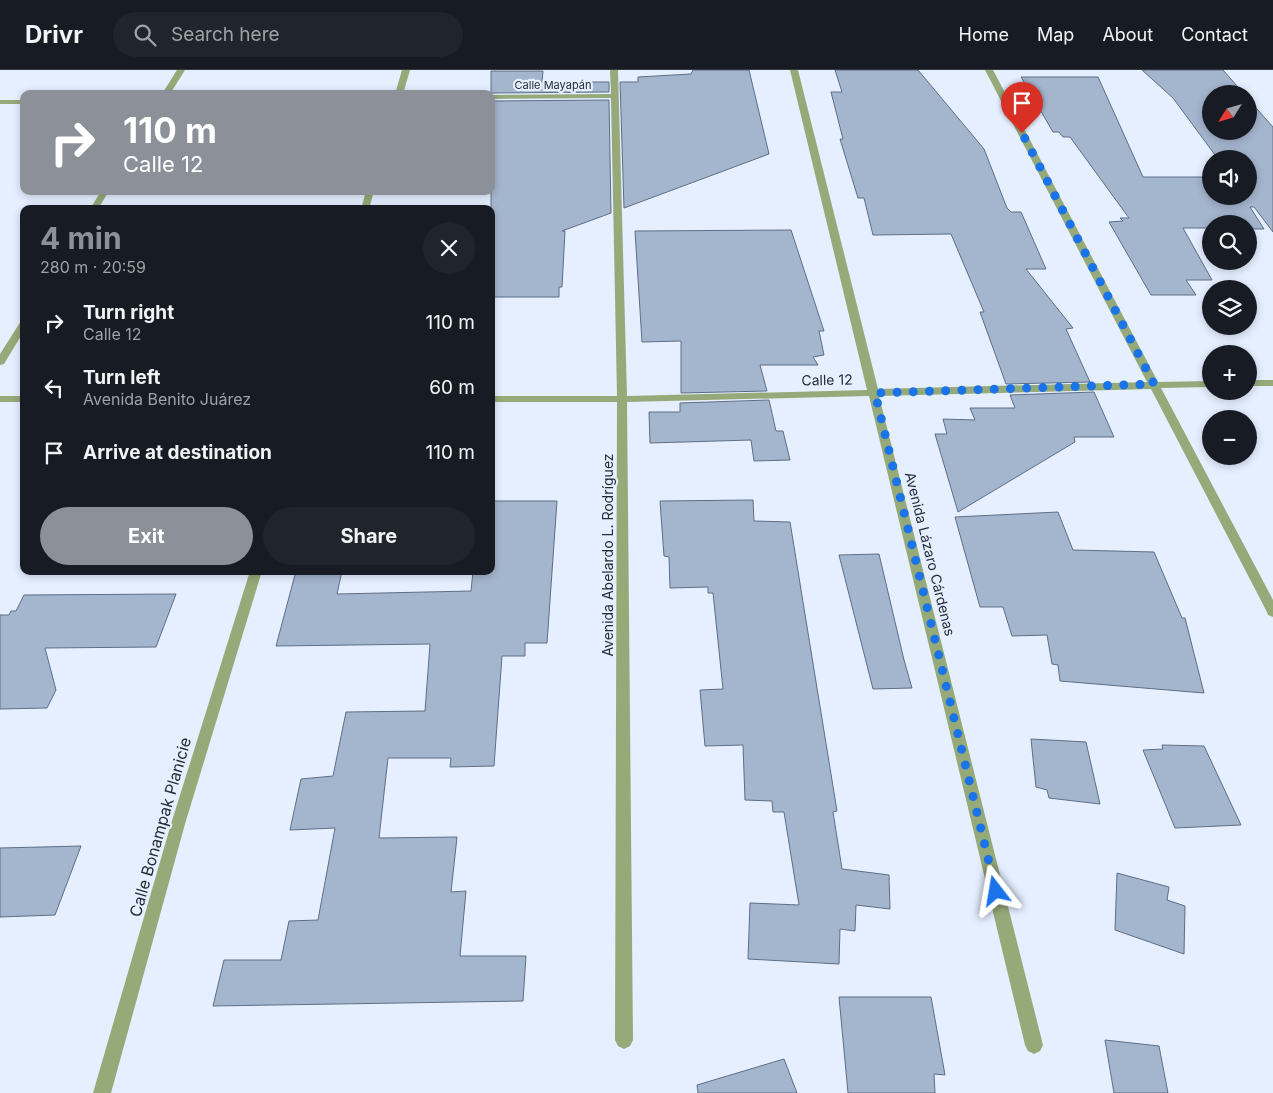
<!DOCTYPE html>
<meta charset="utf-8">
<style>
body{margin:0;font-family:Inter,sans-serif;background:#20242c;color:#f1f3f6;height:100vh;display:flex;flex-direction:column;font-size:19px;white-space:nowrap}
*{box-sizing:border-box;margin:0}
p{font-size:16px;color:#9ea1a6}
.icon{flex:none;width:28px;height:28px;fill:none;stroke:currentColor;stroke-width:2;stroke-linecap:round;stroke-linejoin:round}
.map{position:relative;flex:1;overflow:hidden}
.details{position:absolute;left:20px;top:135px;width:475px;height:370px;display:flex;flex-direction:column;background:#171b24;border-radius:10px;box-shadow:0 2px 8px #0003}
.details>*{flex:none}
.banner{position:absolute;left:20px;top:20px;width:475px;height:105px;border-radius:10px;box-shadow:0 2px 8px #0003;background:#8c9099;color:#fff;overflow:hidden}
.needle{width:32px;rotate:233deg}
.tools{position:absolute;left:1202px;top:15px;display:grid;gap:10px}
.tools a{display:grid;place-items:center;width:55px;height:55px;border-radius:50%;background:#171b24;box-shadow:0 2px 8px #0003;font-size:25px}
.pin{position:absolute;display:grid;place-items:center;width:42px;height:42px;color:#fff;margin:-51px -21px;border-radius:50% 50% 50% 0;rotate:-45deg;box-shadow:0 0 5px #0007}
.pin .icon{rotate:45deg}
.me{position:absolute;width:55px;margin:-28px;rotate:346deg;stroke-linejoin:round;filter:drop-shadow(0 0 4px #0008)}
.turn{display:flex;align-items:center;gap:18px;height:105px;padding:0 20px;font-size:22px}
.turn .icon{width:65px;height:65px;stroke-width:2.5}
.turn b{display:block;font-size:35px;line-height:42px}
.round{display:grid;place-items:center;flex:none;width:52px;height:52px;border-radius:26px;background:#20242c}
.head{display:flex;align-items:center;justify-content:space-between;height:85px;padding:0 20px}
h1{font-size:30px;font-weight:700;line-height:38px;color:#8c9099}
.primary-button{display:flex;gap:10px;margin-top:auto;padding:10px 20px}
.primary-button a{flex:1;height:58px;border-radius:30px;background:#8c9099;color:#fff;font-size:20px;font-weight:700;line-height:58px;text-align:center}
.primary-button a+a{background:#20242c;color:#f1f3f6}
ul{padding:0;list-style:none}
li{display:flex;align-items:center;gap:15px;height:65px;padding:0 20px}
li div{flex:1}
li b{display:block;font-size:19px}
li em{font-style:normal}
header{display:flex;align-items:center;gap:30px;box-sizing:border-box;height:70px;padding:0 25px;background:#171b24;border-bottom:1px solid #363941}
header strong{font-size:24px}
nav{display:flex;gap:28px;margin-inline-start:auto;font-size:18px}
.search{width:350px;height:45px;background:#20242c;display:flex;align-items:center;gap:12px;box-sizing:border-box;padding:0 18px;border-radius:28px;color:#9ea1a6;font-size:19px}
.map>svg:first-child{display:block}
</style>
<header>
<strong>Drivr</strong>
<div class="search"><svg class="icon" aria-label="search" viewBox="0 0 24 24"><circle cx="10" cy="10" r="6"/><path d="M15 15l6 6"/></svg>Search here</div>
<nav><a>Home</a><a>Map</a><a>About</a><a>Contact</a></nav>
</header>
<div class="map">
<svg width="1273" height="1023" viewBox="0 0 1273 1023">
<rect width="100%" height="100%" fill="#e5efff"/>
<!-- building -->
<path fill="#a4b5ce" stroke="#5e6e84" d="M693,0h56l20,84 -145,54 -4,-126h18v-5l53,-3z
M835,0h83l66,79 23,59 4,4h10l25,57h-20l47,59 -7,1 24,53 -84,2 -26,-72h4l-33,-78 -78,1 -9,-37h-6l-18,-59h3l-12,-47h11z
M1142,0h81l21,24h-33v37h38v-31l24,27v105l-19,-25h-4l14,22h-15v-5h-38v4h-28l29,52h-26l10,15h-45l-42,-73 14,-1 -3,-3h9l-59,-81h-7l-4,-5h-6l-32,-55h77l45,100h68v19h38v-37h-31l-45,-61z
M491,1h52l-1,11h67v10l-118,1z
M609,30l2,113 -49,18h3l-3,56h-3v10h-68v-196z
M791,160l33,101h-5l5,24 -11,2 5,8h-58l7,26 -86,2v-52l-39,1 -7,-111z
M1094,322l20,45h-40l1,5 -117,70 -23,-78h12l-4,-15 32,1 -5,-12h45l-5,-13z
M769,330l7,31h7l7,29 -36,1 -3,-21 -101,3 -1,-31h31v-9z
M753,430l1,21 36,1 47,289 -4,1 9,57 47,6 1,34 -34,-4 -1,26 -15,-2 -1,35 -91,-5 2,-56 49,2 -15,-93h-11l-1,-11 -27,-1 -2,-55 -38,1 -5,-56 23,-1 -10,-96h-5v-6l-38,1 -1,-31 -5,-1 -4,-55z
M491,431h66l-10,142h-22v13h-23l-8,110 -44,1 1,-9h-63l-9,80 78,-1 -6,55 15,-1 -6,65h66l-3,45 -310,5 11,-46h57l8,-39 29,-1 17,-92 -45,2 11,-51 32,-3 13,-64 79,-1 5,-67 -154,2 20,-75h46l-5,23 134,-3 2,-20h18z
M1058,442l15,38 81,2 28,66h3l19,75 -144,-12 -2,-16 -6,-1 -5,-29 -35,1 -9,-29h-23l-25,-90z
M879,484l25,106 8,28 -39,1 -34,-134z
M176,524l-20,53 -111,1 11,42 -9,18 -47,1v-94h9l2,-4h5l8,-16z
M1031,669l55,3 14,62 -51,-6 -2,-8 -11,-3z
M1162,675l42,1 37,79 -66,3 -32,-78 20,-1z
M81,776l-26,69 -55,2v-69z
M1117,803l52,14 -2,13 18,6 -1,48 -69,-24z
M839,927h92l14,78 -11,-1 1,19h-87z
M1105,970l54,6 9,47h-54z
M784,989l13,34h-99l-1,-8z"/>
<g fill="none" stroke-linecap="round" stroke-linejoin="round">
<!-- minor -->
<path fill="#96a979" fill-rule="evenodd" d="M177,0h8l-15,24h-8z
M402,0h8l-7,24h-8z
M610,0h8l9,326 240,-6 -77,-320h8l80,319 269,-7 -162,-312h8l165,312 53,-1v6l-50,1 112,212v17l-5,-2 -1,-3 -116,-223 -272,7 164,649 -3,6 -6,3 -6,-3 -3,-6 -156,-649 -242,6 6,638 -3,6 -6,3 -6,-3 -3,-6 2,-638h-126v-6h126l-6,-298 -120,1v-4l120,-1z
M0,30h24v4h-24z
M101,121h8l-11,18h-8z
M366,121h8l-5,18h-8z
M24,250v11l-20,33 -4,1v-11l21,-33z
M1249,310h24v6h-24z
M0,326h24v6h-24z
M250,501h12l-77,253 -74,269h-18l78,-269z"/>
</g>
<g fill="none" stroke-linecap="round" stroke-linejoin="round">
<!-- route -->
<path stroke="#1a73e8" stroke-width="9" stroke-dasharray="0 16.2" d="M996,821l-121,-498 279,-9 -132,-251"/>
</g>
<g text-anchor="middle" stroke-width="4.5" stroke-linejoin="round" paint-order="stroke">
<!-- far-street labels -->
<g font-size="11" fill="#252c36" stroke="#e5efff">
<text x="553" y="19">Calle Mayapán</text>
</g>
<!-- street labels -->
<g font-size="14" fill="#252c36" stroke="#e5efff">
<text transform="translate(827 310) rotate(-1)" y="5">Calle 12</text>
<text transform="translate(930 484) rotate(76)" y="5">Avenida Lázaro Cárdenas</text>
<text transform="translate(608 485) rotate(-90)" y="5">Avenida Abelardo L. Rodríguez</text>
</g>
<!-- near-street labels -->
<g font-size="16" fill="#252c36" stroke="#e5efff">
<text transform="translate(160 757) rotate(-74)" y="6">Calle Bonampak Planicie</text>
</g>
</g>
</svg>
<div class="tools">
<a><svg class="needle" viewBox="-14 -14 28 28"><path d="M0-13l5 13h-10z" fill="#e53935"/><path d="M0 13l5-13h-10z" fill="#9ea1a6"/></svg></a>
<a><svg class="icon" aria-label="sound" viewBox="0 0 24 24"><path d="M4 9h4l5-4v14l-5-4H4zM17 9q2 3 0 6"/></svg></a>
<a><svg class="icon" aria-label="search" viewBox="0 0 24 24"><circle cx="10" cy="10" r="6"/><path d="M15 15l6 6"/></svg></a>
<a><svg class="icon" aria-label="layers" viewBox="0 0 24 24"><path d="M12 4l9 5-9 5-9-5zM3 14l9 5 9-5"/></svg></a>
<a>+</a>
<a>−</a>
</div>
<div class="pin" style="left:1022px;top:63px;background:#d93025"><svg class="icon" aria-label="arrive" viewBox="0 0 24 24"><path d="M6 21V4h12l-3 4 3 4H6"/></svg></div>
<svg class="me" style="left:996px;top:821px" viewBox="-20 -20 40 40"><path d="M0-17L14 15 0 8-14 15z" fill="#1a73e8" stroke="#fff" stroke-width="4"/></svg>
<div class="banner">
<div class="turn"><svg class="icon" aria-label="right" viewBox="0 0 24 24"><path d="M7 20v-9h11M14 6l5 5-5 5"/></svg><div><b>110 m</b>Calle 12</div></div>
</div>
<section class="details">
<div class="head"><div><h1>4 min</h1><p>280 m · 20:59</p></div><a class="round"><svg class="icon" aria-label="close" viewBox="0 0 24 24"><path d="M6 6l12 12M18 6L6 18"/></svg></a></div>
<ul>
<li><svg class="icon" aria-label="right" viewBox="0 0 24 24"><path d="M7 20v-9h11M14 6l5 5-5 5"/></svg><div><b>Turn right</b><p>Calle 12</p></div><em>110 m</em></li>
<li><svg class="icon" aria-label="left" viewBox="0 0 24 24"><path d="M17 20v-9H6M10 6l-5 5 5 5"/></svg><div><b>Turn left</b><p>Avenida Benito Juárez</p></div><em>60 m</em></li>
<li><svg class="icon" aria-label="arrive" viewBox="0 0 24 24"><path d="M6 21V4h12l-3 4 3 4H6"/></svg><div><b>Arrive at destination</b></div><em>110 m</em></li>
</ul>
<div class="primary-button"><a>Exit</a><a>Share</a></div>
</section>
</div>
